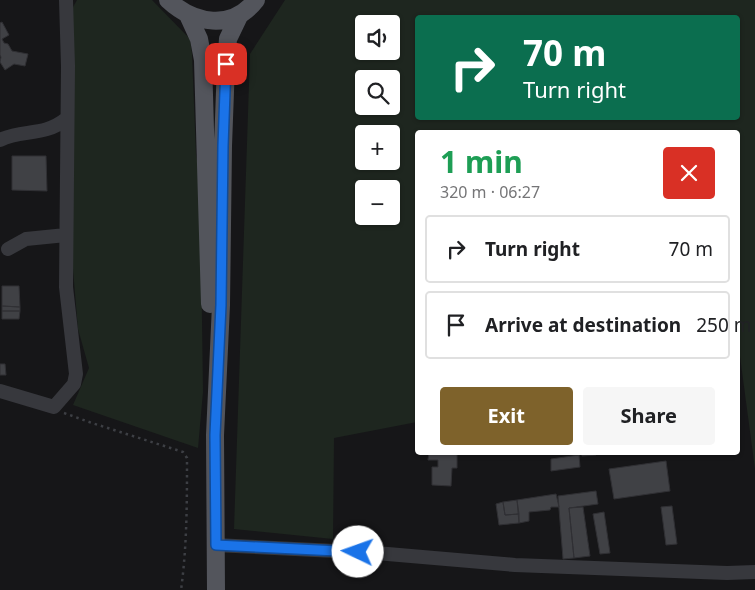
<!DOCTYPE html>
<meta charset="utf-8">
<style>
body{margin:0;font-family:"Noto Sans",sans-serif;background:#f6f6f6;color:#202124;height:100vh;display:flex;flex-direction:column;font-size:19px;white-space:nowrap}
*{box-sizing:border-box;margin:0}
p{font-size:16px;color:#757577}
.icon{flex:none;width:28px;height:28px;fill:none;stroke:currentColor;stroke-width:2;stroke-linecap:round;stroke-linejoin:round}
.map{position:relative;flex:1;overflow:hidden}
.sheet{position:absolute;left:415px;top:130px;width:325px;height:325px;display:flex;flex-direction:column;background:#fff;border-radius:5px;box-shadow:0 1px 4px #0004}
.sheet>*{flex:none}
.top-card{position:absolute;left:415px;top:15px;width:325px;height:105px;border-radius:5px;box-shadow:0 1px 4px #0004;background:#0b6e4f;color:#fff;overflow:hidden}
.tools{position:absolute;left:355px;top:15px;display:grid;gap:10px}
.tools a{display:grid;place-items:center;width:45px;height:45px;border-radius:5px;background:#fff;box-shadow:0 1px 4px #0004;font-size:25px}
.pin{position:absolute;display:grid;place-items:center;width:42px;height:42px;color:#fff;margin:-21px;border-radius:10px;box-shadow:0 2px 8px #0006}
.me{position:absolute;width:55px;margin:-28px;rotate:273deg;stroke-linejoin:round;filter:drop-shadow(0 0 4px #0008)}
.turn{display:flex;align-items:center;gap:18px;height:105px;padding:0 25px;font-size:22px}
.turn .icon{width:65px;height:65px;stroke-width:2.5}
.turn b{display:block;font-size:35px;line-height:42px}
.round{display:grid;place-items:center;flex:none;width:52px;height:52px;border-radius:5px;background:#f6f6f6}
.head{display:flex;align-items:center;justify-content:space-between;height:85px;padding:0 25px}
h1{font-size:30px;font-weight:700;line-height:38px;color:#1e9e55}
.cta{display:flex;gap:10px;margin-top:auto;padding:10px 25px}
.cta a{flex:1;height:58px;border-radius:5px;background:#7e622b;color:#fff;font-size:20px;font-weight:700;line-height:58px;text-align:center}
.cta a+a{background:#f6f6f6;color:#202124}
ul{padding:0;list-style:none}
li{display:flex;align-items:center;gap:15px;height:68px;margin:0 10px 8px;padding:0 15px;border:2px solid #e0e0e0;border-radius:5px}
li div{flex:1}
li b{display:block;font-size:19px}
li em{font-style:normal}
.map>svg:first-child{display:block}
</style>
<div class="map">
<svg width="755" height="590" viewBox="0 0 755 590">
<rect width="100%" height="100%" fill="#161618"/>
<!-- green -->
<path fill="#1e261f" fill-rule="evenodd" d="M77,0h75l38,39 2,15 4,101 4,22 3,215 -5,56 -125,-43 16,-37 -11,-39 -5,-60 -1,-260z
M285,0h470v469l-16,-120 -1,-2v-215h-320l-1,290 -83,16 -1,101 -99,-10 16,-475zM418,18h320v100h-320zM364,24h27v27h-27zM364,79h27v27h-27zM364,134h27v27h-27zM364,189h27v27h-27z"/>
<!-- building -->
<path fill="#404145" stroke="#303034" d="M2,22l7,13 -7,4 2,4 4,1 4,7 16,3 -3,12 -11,-2 -9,6 -5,-8 1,-5 -1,-2v-32z
M12,156h34l1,35 -35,-1z
M2,286h17l1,21 -18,-1z
M2,306l18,1v4h-18z
M2,311h18l-1,8h-17z
M0,364h5l1,11h-6z
M429,452h28v16h-5l-1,18 -19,-1v-18h6v-7h-10z
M582,452h14v3l-14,1z
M579,455l1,12 -29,4v-12z
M666,461l4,30 -56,8 -5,-30z
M596,491l2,13 -29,4 5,50 -11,1 -5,-63z
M556,494l3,13h-8l-1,3 -21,2v9l-10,2 -2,-23z
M517,500l2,14 -14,1 -2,-13z
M503,502l2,13 14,-1v9l-20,2 -3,-21z
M672,506l5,38 -11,1 -5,-38z
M583,507l7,49 -16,2 -5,-50z
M604,512l6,41 -10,1 -7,-40z"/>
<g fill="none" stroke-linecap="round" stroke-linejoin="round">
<!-- path -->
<path stroke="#3d3f44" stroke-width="2.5" stroke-dasharray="2.5 4" stroke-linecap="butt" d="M64,413l28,10 91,29 4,6c0,44 0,88 -6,132"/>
<!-- minor -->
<path stroke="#37383d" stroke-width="14" d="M0,140c21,-11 44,-3 66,-21
M8,249l18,-10 40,-4
M0,391l54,16 20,-23 2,-10 -10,-87 2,-221 -2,-66
M215,545l161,8 139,12 212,8 28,-1"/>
<!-- major -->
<path stroke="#53555c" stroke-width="18" d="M168,0c26,24 64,31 88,0
M188,15l11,24 4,21 7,244
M216,590l-1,-155 6,-130 2,-159 3,-82 2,-25 12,-25"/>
</g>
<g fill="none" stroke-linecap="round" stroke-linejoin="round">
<!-- route casing -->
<g stroke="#114b97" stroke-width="12">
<path id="route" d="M226,64l-3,82 -2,159 -6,130 1,110 142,7"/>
</g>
<!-- route -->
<use href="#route" stroke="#1a73e8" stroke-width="9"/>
</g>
</svg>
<div class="tools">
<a><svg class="icon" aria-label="sound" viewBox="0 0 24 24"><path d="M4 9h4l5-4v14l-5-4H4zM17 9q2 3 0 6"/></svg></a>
<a><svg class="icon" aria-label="search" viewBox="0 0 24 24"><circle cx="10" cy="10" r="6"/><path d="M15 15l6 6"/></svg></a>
<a>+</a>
<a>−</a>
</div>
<div class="pin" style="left:226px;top:64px;background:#d93025"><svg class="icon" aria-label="arrive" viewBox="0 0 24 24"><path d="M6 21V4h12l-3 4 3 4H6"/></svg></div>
<svg class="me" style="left:358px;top:552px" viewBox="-20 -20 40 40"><circle r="19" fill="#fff"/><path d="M0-13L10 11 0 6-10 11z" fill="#1a73e8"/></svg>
<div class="top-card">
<div class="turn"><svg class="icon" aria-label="right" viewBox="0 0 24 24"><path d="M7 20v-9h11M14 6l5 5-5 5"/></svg><div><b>70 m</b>Turn right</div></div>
</div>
<section class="sheet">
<div class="head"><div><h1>1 min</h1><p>320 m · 06:27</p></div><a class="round" style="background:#d93025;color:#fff"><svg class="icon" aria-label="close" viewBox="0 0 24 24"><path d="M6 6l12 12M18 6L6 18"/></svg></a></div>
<ul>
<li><svg class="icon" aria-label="right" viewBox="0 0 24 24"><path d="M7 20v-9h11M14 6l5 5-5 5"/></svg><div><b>Turn right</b></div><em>70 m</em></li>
<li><svg class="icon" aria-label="arrive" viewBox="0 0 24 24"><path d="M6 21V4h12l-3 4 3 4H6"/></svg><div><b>Arrive at destination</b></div><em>250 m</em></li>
</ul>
<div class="cta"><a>Exit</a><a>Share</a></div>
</section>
</div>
